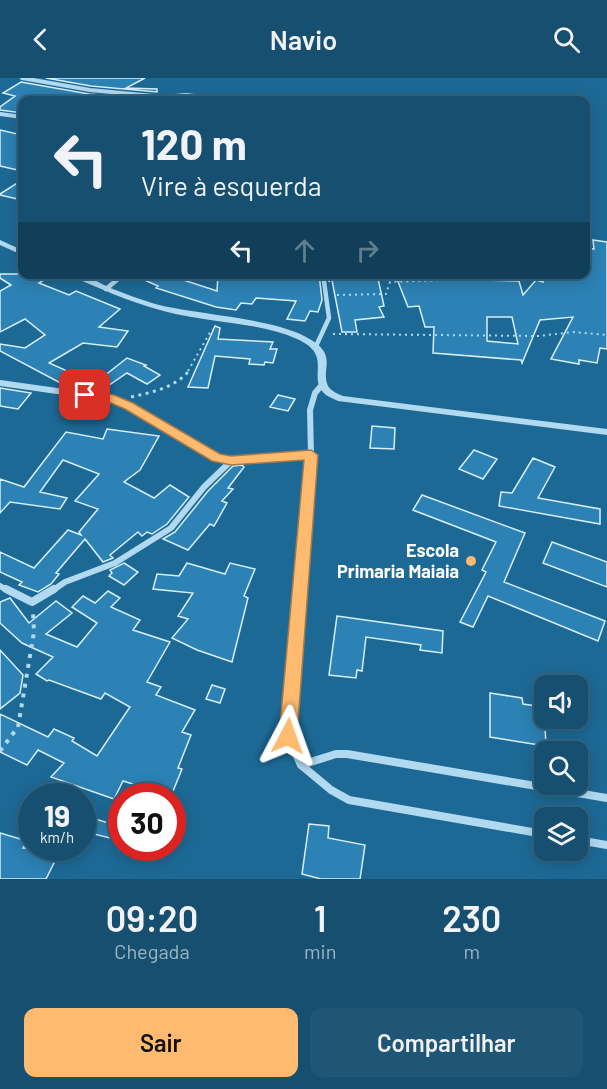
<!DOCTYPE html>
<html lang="pt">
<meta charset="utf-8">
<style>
body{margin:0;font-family:Barlow,sans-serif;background:#1f5675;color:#f1f3f6;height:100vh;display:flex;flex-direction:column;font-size:22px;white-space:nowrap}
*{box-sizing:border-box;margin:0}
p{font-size:20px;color:#9eb5c3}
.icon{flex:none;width:33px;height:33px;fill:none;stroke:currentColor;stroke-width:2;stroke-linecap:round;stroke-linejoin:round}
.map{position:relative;height:801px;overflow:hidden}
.details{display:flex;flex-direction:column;background:#164f70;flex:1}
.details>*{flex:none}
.banner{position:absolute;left:18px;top:18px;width:572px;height:183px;border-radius:12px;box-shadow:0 3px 15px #0003,0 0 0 2px #356683;background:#164f70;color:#f1f3f6;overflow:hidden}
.buttons{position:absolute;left:534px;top:597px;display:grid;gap:12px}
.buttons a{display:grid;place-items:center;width:54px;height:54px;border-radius:12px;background:#164f70;box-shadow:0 3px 15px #0003,0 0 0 2px #356683;font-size:30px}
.speed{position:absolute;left:18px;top:705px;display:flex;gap:12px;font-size:30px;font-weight:700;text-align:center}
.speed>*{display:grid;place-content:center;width:78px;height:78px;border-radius:50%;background:#164f70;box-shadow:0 3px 15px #0003,0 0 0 2px #356683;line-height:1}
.speed small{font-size:15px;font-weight:400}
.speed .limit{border:9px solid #d22;background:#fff;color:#111}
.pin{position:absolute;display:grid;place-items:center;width:51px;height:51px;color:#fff;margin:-26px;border-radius:12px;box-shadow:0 3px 9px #0006}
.me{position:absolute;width:66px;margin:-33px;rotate:4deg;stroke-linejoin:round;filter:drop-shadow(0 0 4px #0008)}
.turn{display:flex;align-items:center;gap:21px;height:126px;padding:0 24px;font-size:27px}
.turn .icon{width:78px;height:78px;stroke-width:2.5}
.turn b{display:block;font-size:42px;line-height:51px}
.lanes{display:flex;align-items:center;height:57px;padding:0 24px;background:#0003;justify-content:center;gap:30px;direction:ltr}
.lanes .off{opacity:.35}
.eta{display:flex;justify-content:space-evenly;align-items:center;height:102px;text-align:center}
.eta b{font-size:36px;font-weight:600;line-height:42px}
.action{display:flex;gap:12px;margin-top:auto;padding:12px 24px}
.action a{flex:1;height:69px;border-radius:12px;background:#feba6f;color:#111;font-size:24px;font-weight:600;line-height:69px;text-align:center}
.action a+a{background:#1f5675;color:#f1f3f6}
header{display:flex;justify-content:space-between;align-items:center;height:78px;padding:0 24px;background:#164f70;font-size:27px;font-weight:600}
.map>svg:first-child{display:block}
</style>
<header><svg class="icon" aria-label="back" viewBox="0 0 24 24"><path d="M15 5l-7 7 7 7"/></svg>Navio<svg class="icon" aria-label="search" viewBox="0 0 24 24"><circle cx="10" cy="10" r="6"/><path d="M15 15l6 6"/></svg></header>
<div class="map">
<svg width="607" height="801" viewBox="0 0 607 801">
<rect width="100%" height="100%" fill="#1d6996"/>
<!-- building -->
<path fill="#2c82b4" stroke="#d7eefb" stroke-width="1.5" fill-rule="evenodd" d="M46,0h99l-19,10 31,1v3l-66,-6z
M21,4l68,12 68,6h-135v13l-22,-3v-3l15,-11 -12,-3z
M0,52l22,5v36l-22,-5z
M22,102v20l-22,-5v-1z
M593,162l14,2v107l-7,-1 -3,15 -18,-3v4l-28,-5 22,-42 -33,3 -18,43 -1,-3 -88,-7 1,-26h-9l-6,-21 -11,1 -13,-33h44v4l41,-2 2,4 37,1 4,14 13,-15 7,2 1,-8h41v-17h2l1,-9 6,1zM487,239h25l6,27 -31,-3z
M0,196h53l-14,9 30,12 7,-4 44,18 -21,18 29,4 -11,16 -34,-4 -34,20 38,17 12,-7 5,3 23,-18 19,7 -2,1 16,9 -13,9 -20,-11 -28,19 -9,-2 -4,-3 -3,2 -15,-2 -68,-36v-7l25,4 20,-13 -20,-16 -25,13v-41l11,-6 -11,-7z
M131,196h34l52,17 1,-17h101l3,26 -4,12 -8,-1 -5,10 -18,-2 9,-18 -40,-3 -4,6 -11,-1 -5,7 -20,-3 -60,-19 2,-2z
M328,196h49l7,32 -5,1 5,10 -29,3 2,12h-15l-11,-57 -2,7z
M215,248l5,2 -2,11 55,3 -3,7h7l-4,14 -8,-1 -1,3 -15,-1 1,-5 -35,-3 -7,32 -20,-1z
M0,310l31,5 -13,16 -18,-3z
M278,317l17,4 -7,12 -18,-4z
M372,348l23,2 -1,21 -24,-1z
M107,351l52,7 -19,34 -16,12 30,16 16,-13 19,12 -22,27 -15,10 -5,-2 -5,4 -4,-4 -28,23 3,3 -10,4 -18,-23 -29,34 3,1 -8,10 -13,8 -19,-7 3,-3 -22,-10v-20l34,16 34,-38 13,5 -2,-3 19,-23 -23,-8 24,-27 -36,-14 -23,32 27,6 -7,11 -50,-7 -10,11v-34l24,8 42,-55 37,7z
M474,372l23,9 -14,20 -24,-10z
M533,380l22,9 -17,31 62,11v15l-101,-18 2,-14 11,1z
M242,387l2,2 -16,21 5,1 -11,12 5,2 -13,23 -4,-2 -22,26 -25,-11 12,-7 33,-41 25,-25z
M422,417l103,38 -21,49 101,39 -7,20 -110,-45 -15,31 -13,-5 26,-50 -4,-2 14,-28 -83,-32z
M552,464l55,20v25l-64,-24z
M124,485l14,9 -14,13 -15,-9 3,-3 -2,-3z
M187,485l38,11 5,-11 25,6 -11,27 4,2 -16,64 -35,-12 -25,-12 16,-19 -10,-3 15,-23 -40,-4 4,-15 22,2z
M108,513l12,7 -9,9 29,13 -7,10 37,12 -23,40 14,5 -5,8 39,15 -13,22 9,3 -13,33 4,1 -11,27 -48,-15 -9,18 -63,-22 13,-14 -26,-13 -11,15 -27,-13v-38l48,23 6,-8 20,9 -2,3 25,15 33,-49 -25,-14 -4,6 -52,-19 -2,1 -11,-7 17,-17 -31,-14 -22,-20v-21l10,-4 19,25 27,-22 16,12 -26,21 31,13 20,-24 -25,-16 11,-11 12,7z
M337,538l106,15 -1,22 -22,-3 1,-5 -55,-8 -4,34 -5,-1 -1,8 -27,-3z
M0,572l23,25 -3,18 -20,16z
M212,607l13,4 -5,14 -14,-4z
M490,615l32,5 1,6 21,3 2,39 -56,-9z
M82,737l40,12v14l-40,-10z
M309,746l20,2 -1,12 37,7 -5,34h-39l-19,-5z
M0,755l27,8 -4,7h26l11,3 -14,28h-46z"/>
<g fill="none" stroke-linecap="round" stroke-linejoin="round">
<!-- path-far2 -->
<path stroke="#b1d9ef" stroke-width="2" stroke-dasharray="2 4" stroke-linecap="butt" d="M397,196l2,8
M337,217l49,-1 4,-12 54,-2 6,-6
M333,256l206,2 34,-4 34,3
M188,293l24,-42"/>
<!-- path-far1 -->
<path stroke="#b1d9ef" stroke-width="3" stroke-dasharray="3 4.5" stroke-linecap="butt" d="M131,319c22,-5 43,-9 59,-27"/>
<!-- path -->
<path stroke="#b1d9ef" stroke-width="4" stroke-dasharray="4 6" stroke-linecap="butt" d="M0,673l18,-24 16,-95 -1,-20"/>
<!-- minor-far3 -->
<path stroke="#b1d9ef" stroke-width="4" d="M22,0l68,12 74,7 22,-2 43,5
M0,36l22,3"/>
<!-- minor-far2 -->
<path stroke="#b1d9ef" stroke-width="4.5" d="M106,211l18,-15
M316,268l13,-28 -6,-44"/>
<!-- minor-far1 -->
<path stroke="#b1d9ef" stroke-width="6" d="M0,305l114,16 103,59 14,3 80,-6
M0,508l9,5
M52,513l13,-9 50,-19 56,-35 33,-41 27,-26
M300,513l11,-135 -1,-46 5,-17 6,-7"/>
<!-- minor -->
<path stroke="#b1d9ef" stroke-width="8" d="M6,511l26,13 22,-13
M300,511l-12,147 13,29 30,25 18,10 195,34
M301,687l35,-11h11l260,44
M578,762l29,5"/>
<!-- tertiary -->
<path fill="#b1d9ef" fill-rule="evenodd" d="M0,162l22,10v5l-22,-10z
M70,196c16,0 29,9 43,15 13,5 26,10 39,14 44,13 133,14 165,41 18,14 4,27 11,42 3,5 10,8 15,10l264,33v6l-269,-34c-4,-2 -9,-4 -12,-6 -21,-18 9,-39 -29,-56 -29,-13 -62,-15 -93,-20 -37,-5 -71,-16 -105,-31 -10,-4 -20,-8 -29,-14z"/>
</g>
<!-- route -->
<path fill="#feba6f" stroke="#a57948" stroke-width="1.5" d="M85,313l29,4 19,8 87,51 11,2 80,-6 7,5 -21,281 -3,6 -6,2 -7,-2 -2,-6 25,-276 -73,5 -19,-4 -87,-52 -14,-6 -31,-6v-5z"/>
<!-- markers -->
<circle fill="#feba6f" stroke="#1d6996" stroke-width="2" cx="471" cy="483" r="6"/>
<g text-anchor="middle" stroke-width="6" stroke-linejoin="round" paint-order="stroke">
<!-- poi labels -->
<g font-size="18" font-weight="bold" fill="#fff" stroke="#1d6996" text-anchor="end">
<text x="459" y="479">Escola<tspan x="459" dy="21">Primaria Maiaia</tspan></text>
</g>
</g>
</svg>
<div class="buttons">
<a><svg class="icon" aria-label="sound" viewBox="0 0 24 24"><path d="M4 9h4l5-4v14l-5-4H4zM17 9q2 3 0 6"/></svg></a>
<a><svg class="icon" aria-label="search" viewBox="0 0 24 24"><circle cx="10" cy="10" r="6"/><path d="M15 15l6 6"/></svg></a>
<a><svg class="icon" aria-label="layers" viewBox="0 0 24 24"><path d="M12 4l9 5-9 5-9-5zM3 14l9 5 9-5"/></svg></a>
</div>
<div class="speed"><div>19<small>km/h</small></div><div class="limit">30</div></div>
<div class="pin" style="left:85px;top:317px;background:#d93025"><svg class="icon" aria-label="arrive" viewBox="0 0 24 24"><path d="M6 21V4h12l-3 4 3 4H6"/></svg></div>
<svg class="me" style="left:288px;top:658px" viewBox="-20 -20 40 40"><path d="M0-17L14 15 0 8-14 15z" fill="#feba6f" stroke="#fff" stroke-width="4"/></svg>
<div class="banner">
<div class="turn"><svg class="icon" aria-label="left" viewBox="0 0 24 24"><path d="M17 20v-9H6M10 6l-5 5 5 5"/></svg><div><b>120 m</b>Vire à esquerda</div></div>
<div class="lanes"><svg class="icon" aria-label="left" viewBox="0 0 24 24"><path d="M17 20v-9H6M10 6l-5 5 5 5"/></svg><svg class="icon off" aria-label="ahead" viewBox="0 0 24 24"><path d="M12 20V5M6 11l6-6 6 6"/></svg><svg class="icon off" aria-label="right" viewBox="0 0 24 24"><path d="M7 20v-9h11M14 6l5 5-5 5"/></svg></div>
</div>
</div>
<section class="details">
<div class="eta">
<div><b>09:20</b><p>Chegada</p></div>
<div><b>1</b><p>min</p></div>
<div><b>230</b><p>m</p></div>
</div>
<div class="action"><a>Sair</a><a>Compartilhar</a></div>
</section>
